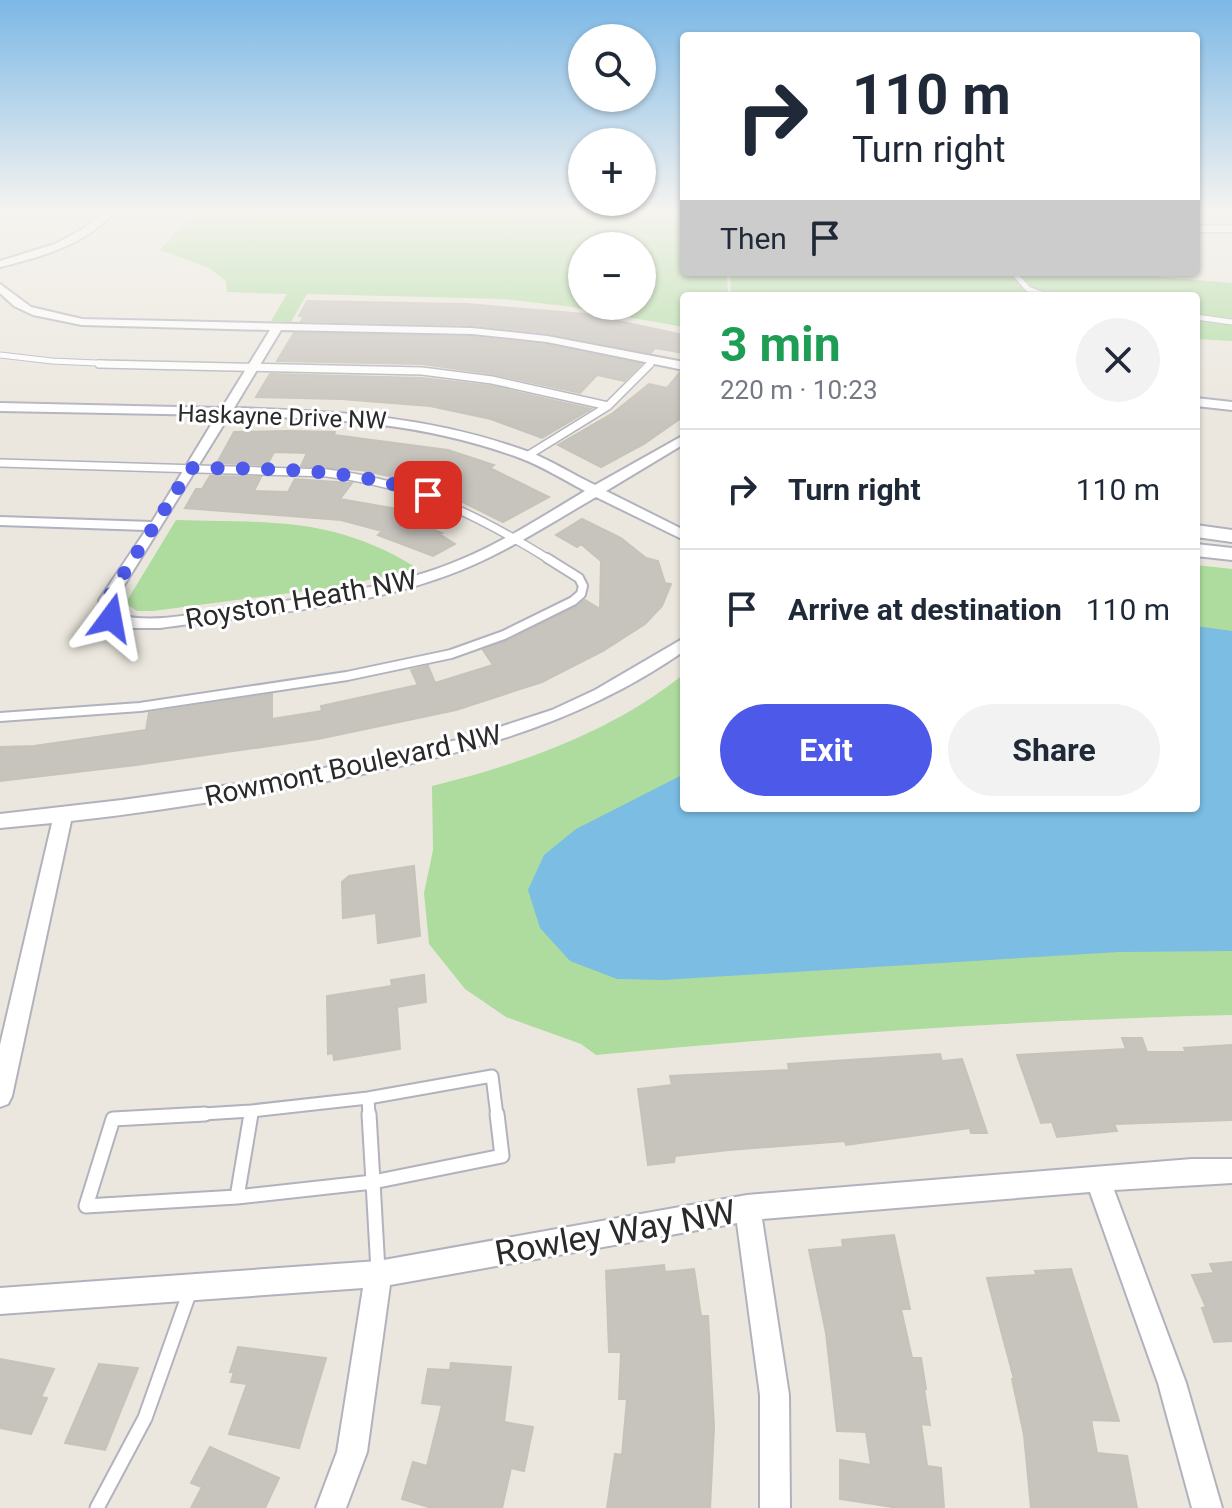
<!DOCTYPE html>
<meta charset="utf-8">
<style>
body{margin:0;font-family:Roboto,sans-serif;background:#f2f2f3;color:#1f2937;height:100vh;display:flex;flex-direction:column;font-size:30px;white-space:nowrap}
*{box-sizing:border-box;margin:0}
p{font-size:26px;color:#747a83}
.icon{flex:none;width:44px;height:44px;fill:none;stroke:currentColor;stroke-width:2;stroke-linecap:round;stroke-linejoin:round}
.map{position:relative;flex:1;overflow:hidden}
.panel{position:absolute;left:680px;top:292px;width:520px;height:520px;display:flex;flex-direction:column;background:#fff;border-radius:8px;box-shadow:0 2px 6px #0004}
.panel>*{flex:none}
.top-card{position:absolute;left:680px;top:32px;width:520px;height:244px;border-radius:8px;box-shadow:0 2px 6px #0004;background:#fff;color:#1f2937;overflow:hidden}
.controls{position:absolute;left:568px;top:24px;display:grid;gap:16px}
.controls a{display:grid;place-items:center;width:88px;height:88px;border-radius:50%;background:#fff;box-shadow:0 2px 6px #0004;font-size:40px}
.pin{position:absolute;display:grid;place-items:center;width:68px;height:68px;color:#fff;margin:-34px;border-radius:16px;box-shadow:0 4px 12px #0006}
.me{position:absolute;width:88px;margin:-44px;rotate:13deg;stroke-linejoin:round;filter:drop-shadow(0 0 6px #0008)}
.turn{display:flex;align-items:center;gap:28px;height:168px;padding:0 40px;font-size:36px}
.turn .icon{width:104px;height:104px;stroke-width:2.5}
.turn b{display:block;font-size:56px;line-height:68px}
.then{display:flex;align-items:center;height:76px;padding:0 40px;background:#0003;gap:16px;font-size:30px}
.round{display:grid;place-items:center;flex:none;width:84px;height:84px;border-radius:42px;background:#f2f2f3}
.summary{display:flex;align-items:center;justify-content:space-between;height:136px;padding:0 40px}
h1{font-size:48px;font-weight:700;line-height:60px;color:#1e9e55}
.button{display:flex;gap:16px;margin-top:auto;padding:16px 40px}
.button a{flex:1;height:92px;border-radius:48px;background:#4d5ae9;color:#fff;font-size:32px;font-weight:700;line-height:92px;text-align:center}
.button a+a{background:#f2f2f3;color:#1f2937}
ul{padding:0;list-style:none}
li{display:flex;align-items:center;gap:24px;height:120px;padding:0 40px;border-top:2px solid #e0e1e3}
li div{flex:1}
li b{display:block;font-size:30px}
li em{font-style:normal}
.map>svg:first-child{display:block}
</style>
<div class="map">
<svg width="1232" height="1508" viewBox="0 0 1232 1508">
<rect width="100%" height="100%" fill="#ebe7de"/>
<!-- green -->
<path fill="#aedc9f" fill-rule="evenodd" d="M193,213h491v59h43l1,24h-44v31l-119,-21 -61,-7 -197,-5 -16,28 -20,-1 16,-27 -60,-2 -1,-11 -17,-13 -49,-18zM642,246v60h-60v-60z
M730,272h374l128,11v58l-36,-2v-43h-465z
M176,520c95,3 156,-4 241,48l-73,18 -191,25h-16l-9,-6v-6z
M1196,565l36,4v446c-213,5 -424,20 -636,40l-15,-11 -75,-27 -41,-28 -36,-45 -5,-51 9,-43 -1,-64c89,-22 180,-54 252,-112v134h512z"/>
<!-- water -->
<path fill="#7bbde3" d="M1196,626l36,5v320l-113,1 -456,28 -46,-1 -47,-18 -30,-33 -12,-38 16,-35 32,-26 108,-55v34h512z"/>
<!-- building -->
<path fill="#c7c3bd" stroke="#c6c3b8" stroke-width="2" d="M307,301l160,3 118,10 99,21v18l-29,-5 -4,5 -104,-20 -75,-8 -171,-4 3,-4 -5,-1z
M294,333l178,4 75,8 94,19 -17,17 -27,-6 -17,18 -87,-19 -71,-10 -145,-3z
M680,372l4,1v43l-40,28 -43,23 -43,-22 55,-32 36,-29 18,4z
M270,374l152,4 69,8 100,23 -49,29 -51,-19 -61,-13 -89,-7 -85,-2z
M288,431l47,1 -1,3 114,15 46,15 -4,3 59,29 -46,25 -77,-38 -65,-14 -60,-4 6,-13 -33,-1 -7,13 -50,-2 17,-31z
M210,476l51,1 -7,14 34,1 7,-13 57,4 -12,16 57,10 -3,3 48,21 -3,1 16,10 -22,12 -55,-21 4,-4 -41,-11 -156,-12 11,-19h6z
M582,519l39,19 25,20 12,3 7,22 6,1 -9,22 -17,18 -42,27 -61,31 -86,28 -138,29 -182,26 -136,16v-34l34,-1 112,-16 3,-17 123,-19v25l50,-8 -1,-5 97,-21 -7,-15 17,-4 7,17 58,-18 -10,-15 24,-9 69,-34 9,-7 15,9 1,-48 -20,-17 -4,3 -21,-12z
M414,866l6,70 -42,7 -2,-30 -33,5 -1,-36 7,-6z
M424,975l2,27 -29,5 3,42 -66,11 -1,-7 -5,1 -1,-58 65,-10 -1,-6z
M1122,1038h20l5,14h39l-2,-4 48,-3v75l-118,4 3,7 -60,6 -5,-15 -11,1 -24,-68 109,-6z
M940,1054l2,7 20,-2 25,74h-16l-1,-5 -124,17 -1,-4 -116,9 -54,6 -1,6 -26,3 -10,-76 34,-4 -2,-9 119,-6 -1,-6z
M894,1235l16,74h-9l11,49h9l5,31h-2l6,36 -9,-1 6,42 14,2 3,40h-45l-59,-9v-39l31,5 -5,-33 -29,-1 -11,-98 -17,-83 34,-3 -1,-7z
M1232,1262v79l-18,1 -12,-34 4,-1 -14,-32 22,-2 -4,-9z
M664,1265l1,7 29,-3 7,47h7l6,111 -4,81h-103l8,-54 7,1 5,-56h-8l2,-47h-12l-3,-81z
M1071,1269l48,152 -28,-1 6,33 30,3 10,52h-106l-7,-73 -12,-56h2l-27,-101 49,-3 -1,-4z
M238,1347l88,11 -27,90 -70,-14 18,-50 -16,-2 3,-10h-4z
M0,1359l54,10 -13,28 6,1 -16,36 -31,-6z
M451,1363l60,4 -7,55 29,5 -9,44 -13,-3 -9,40h-70l-30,-9 11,-37 14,4 15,-61 -20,-2 6,-34 22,1z
M99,1364l39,4 -33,82 -40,-7z
M210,1447l69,31 -14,30h-74l11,-21 -11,-4z"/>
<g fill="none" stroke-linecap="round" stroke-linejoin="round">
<!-- lane-far4 casing -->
<g stroke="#b1b2bd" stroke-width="7">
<path id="lane-far4" d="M791,272h31
M881,272h6
M1013,272l15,17 19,7
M1196,317l36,5
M0,355l52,6 111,5
M648,366l6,-6"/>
</g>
<!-- lane-far3 casing -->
<g stroke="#b1b2bd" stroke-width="10">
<path id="lane-far3" d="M99,364l323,7 70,9 116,26
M527,456l81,-50 42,-42
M0,463l327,10c88,11 149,41 223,87"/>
</g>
<!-- lane-far2 casing -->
<g stroke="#b1b2bd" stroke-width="12">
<path id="lane-far2" d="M0,717l140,-10 207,-31 104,-22 53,-19 69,-34 8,-7 2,-8 -4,-8 -32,-20"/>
</g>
<!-- lane-far1 casing -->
<g stroke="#b1b2bd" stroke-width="15">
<path id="lane-far1" d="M368,1098l1,18
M368,1098l124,-22 5,40
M171,1116l80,-5 117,-13
M250,1116l1,-5"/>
</g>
<!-- lane casing -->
<g stroke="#b1b2bd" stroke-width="17">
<path id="lane" d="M205,1114l-92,5 -27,87 151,-9 136,-15
M369,1114l4,68
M373,1182l5,89
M373,1182l129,-26 -5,-42
M237,1197l14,-83
M97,1508l48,-90 45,-127"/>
</g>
<!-- street casing -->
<g stroke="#b1b2bd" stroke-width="4">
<path id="street" d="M104,213h10c-30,32 -73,44 -114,54v-6l55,-17 26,-14z
M1196,226h36v6h-36z
M0,284l31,23 51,12 390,9 75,8 137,26v8l-137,-28 -75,-8 -191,-4 -47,78c104,3 197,8 295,44 23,9 45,23 66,33l89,-50v9l-78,47 78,39v10l-88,-43c-40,23 -80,49 -123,68 -97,43 -210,48 -313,63h-28l-27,-6 -6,-22 47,-70 -146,-5v-8l152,5 65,-107 -217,-4v-8l222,5 48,-78 -188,-5 -49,-10 -19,-9 -14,-13zM229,416c103,2 193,6 291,42 22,8 44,22 65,33 -40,24 -80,50 -123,68 -72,31 -152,38 -228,49 -38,5 -78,16 -116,7l-3,-15z
M1196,398l36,4v8l-36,-4z
M684,638v13c-112,78 -235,107 -367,132 -82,16 -163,29 -246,38l-59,275 -4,8 -8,3v-62l52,-222 -52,5v-14l122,-14 122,-17 128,-24 94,-21 86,-28 43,-20z
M1192,1159h40v24l-118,7 72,193 36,125h-30l-34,-125 -68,-191 -328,27 27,176 1,113h-30v-113l-23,-172 -347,62 -23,167 -21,56h-30l21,-56 26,-164 -363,26v-26l378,-27 369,-66z"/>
</g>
<!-- secondary casing -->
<g stroke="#b1b2bd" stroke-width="4">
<path id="secondary" d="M1196,525l36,5v12l-36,-5z
M1196,544l36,4v12l-36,-4z"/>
</g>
<!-- lane-far4 -->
<use href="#lane-far4" stroke="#fff" stroke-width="5"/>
<!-- lane-far3 -->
<use href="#lane-far3" stroke="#fff" stroke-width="7"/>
<!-- lane-far2 -->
<use href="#lane-far2" stroke="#fff" stroke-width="8"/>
<!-- lane-far1 -->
<use href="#lane-far1" stroke="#fff" stroke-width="11"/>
<!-- lane -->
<use href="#lane" stroke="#fff" stroke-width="13"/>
<!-- street -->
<use href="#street" fill="#fff" fill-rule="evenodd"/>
<!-- secondary -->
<use href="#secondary" fill="#fff" fill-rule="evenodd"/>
</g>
<!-- sky -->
<linearGradient id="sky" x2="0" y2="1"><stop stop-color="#7cb8e6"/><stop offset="0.5" stop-color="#f6f4f0"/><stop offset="1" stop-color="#f6f4f0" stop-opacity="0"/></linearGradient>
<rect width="1232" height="424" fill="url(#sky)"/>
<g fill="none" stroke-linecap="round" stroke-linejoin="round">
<!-- route -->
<path stroke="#4d5ae9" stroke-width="14" stroke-dasharray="0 25.2" d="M111,618l-4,-18 84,-132c79,1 162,-1 237,27"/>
</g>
<g text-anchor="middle" stroke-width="6" stroke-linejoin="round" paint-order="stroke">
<!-- far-street labels -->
<g font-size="24" fill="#2a2a2a" stroke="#fff">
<text transform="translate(282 417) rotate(2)" y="8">Haskayne Drive NW</text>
</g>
<!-- street labels -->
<g font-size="28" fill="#2a2a2a" stroke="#fff">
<text transform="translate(301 599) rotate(-10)" y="10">Royston Heath NW</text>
<text transform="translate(353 765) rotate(-12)" y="10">Rowmont Boulevard NW</text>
</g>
<!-- near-street labels -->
<g font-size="34" fill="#2a2a2a" stroke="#fff">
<text transform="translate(615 1232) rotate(-10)" y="12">Rowley Way NW</text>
</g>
</g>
</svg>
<div class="controls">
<a><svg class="icon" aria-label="search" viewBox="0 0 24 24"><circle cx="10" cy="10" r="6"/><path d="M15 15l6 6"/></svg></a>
<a>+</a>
<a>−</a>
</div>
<div class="pin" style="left:428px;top:495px;background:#d93025"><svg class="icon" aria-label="arrive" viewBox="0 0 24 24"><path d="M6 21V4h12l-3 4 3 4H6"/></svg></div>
<svg class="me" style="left:111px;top:618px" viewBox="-20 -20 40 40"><path d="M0-17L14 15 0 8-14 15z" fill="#4d5ae9" stroke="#fff" stroke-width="4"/></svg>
<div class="top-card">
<div class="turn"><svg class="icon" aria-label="right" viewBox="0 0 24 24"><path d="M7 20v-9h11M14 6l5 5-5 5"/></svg><div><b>110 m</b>Turn right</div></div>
<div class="then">Then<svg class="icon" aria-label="arrive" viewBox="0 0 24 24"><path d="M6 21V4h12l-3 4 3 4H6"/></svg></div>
</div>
<section class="panel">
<div class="summary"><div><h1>3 min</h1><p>220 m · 10:23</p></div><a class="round"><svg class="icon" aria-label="close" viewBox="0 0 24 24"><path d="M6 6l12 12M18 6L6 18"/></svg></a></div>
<ul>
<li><svg class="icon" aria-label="right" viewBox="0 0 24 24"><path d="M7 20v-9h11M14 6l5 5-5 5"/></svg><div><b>Turn right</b></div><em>110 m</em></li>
<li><svg class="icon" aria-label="arrive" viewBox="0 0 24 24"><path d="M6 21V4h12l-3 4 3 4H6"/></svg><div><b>Arrive at destination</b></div><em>110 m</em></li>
</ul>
<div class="button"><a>Exit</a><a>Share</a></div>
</section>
</div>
